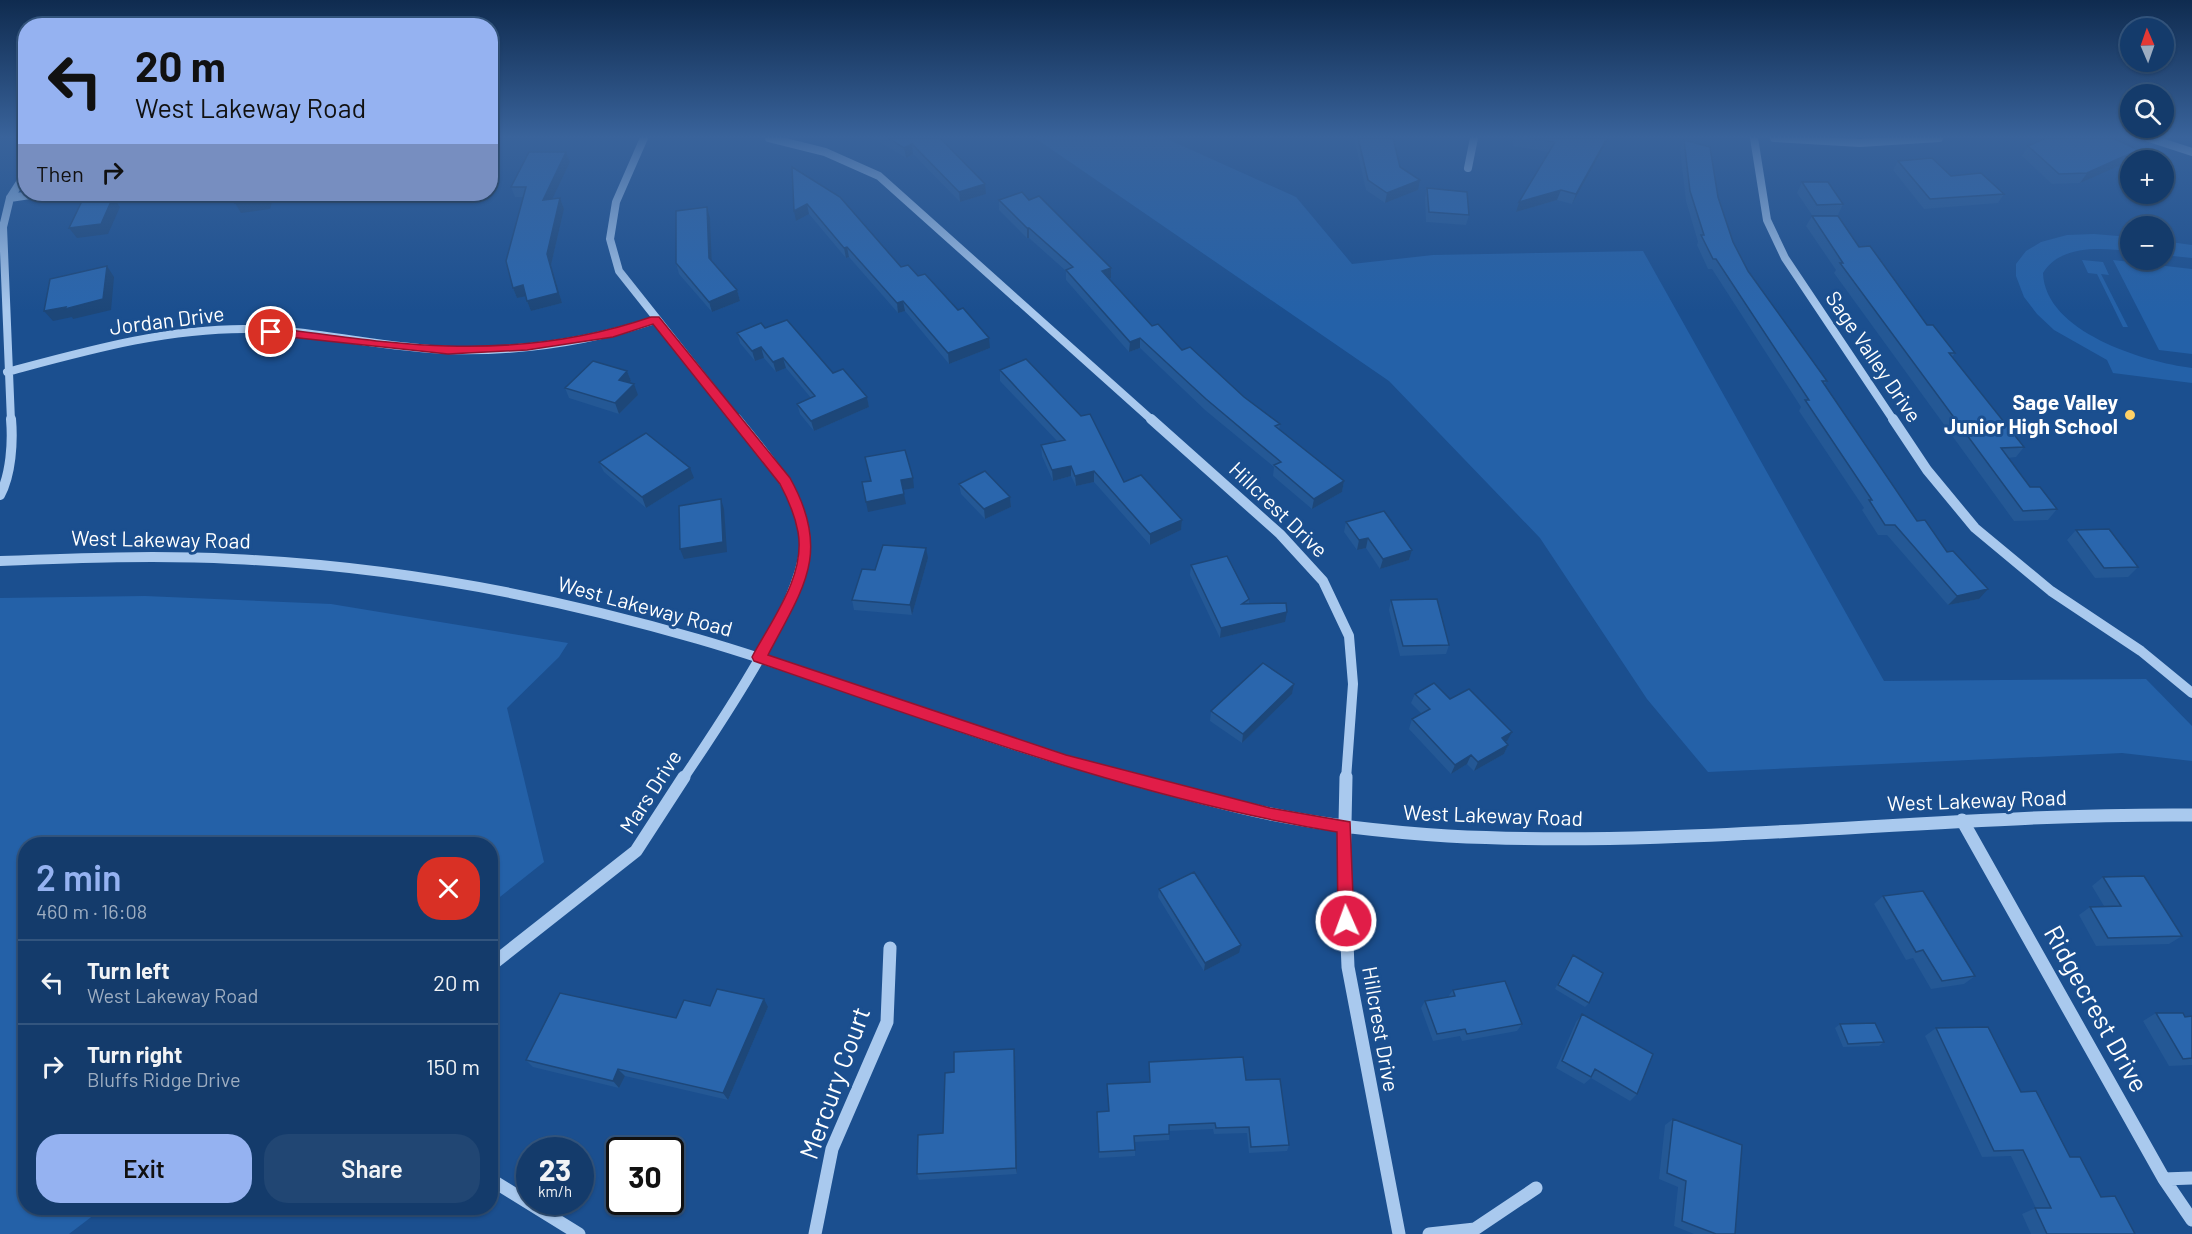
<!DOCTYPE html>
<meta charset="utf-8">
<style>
body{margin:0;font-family:Barlow,sans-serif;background:#214673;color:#f1f3f6;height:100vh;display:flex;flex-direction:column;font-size:22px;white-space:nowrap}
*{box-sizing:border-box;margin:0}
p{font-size:20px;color:#9dadc1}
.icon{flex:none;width:33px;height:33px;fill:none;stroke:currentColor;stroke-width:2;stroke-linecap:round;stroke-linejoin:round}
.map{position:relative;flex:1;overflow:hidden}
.panel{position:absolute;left:18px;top:837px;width:480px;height:378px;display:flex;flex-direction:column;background:#143b6b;border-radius:24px;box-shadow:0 2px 4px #0004,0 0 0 2px #33557e}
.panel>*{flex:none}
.banner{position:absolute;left:18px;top:18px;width:480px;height:183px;border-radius:24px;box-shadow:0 2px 4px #0004,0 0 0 2px #33557e;background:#95b2f1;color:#111;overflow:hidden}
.needle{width:39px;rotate:358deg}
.fabs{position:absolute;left:2120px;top:18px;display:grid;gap:12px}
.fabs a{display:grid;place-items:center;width:54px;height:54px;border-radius:50%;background:#143b6b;box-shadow:0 2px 4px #0004,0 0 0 2px #33557e;font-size:30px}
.speed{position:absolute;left:516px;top:1137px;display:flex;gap:12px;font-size:30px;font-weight:700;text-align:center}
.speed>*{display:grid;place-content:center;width:78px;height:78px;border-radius:50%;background:#143b6b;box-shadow:0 2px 4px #0004,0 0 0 2px #33557e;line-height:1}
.speed small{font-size:15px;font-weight:400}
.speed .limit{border:3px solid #111;border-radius:9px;background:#fff;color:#111}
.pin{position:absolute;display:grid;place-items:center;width:51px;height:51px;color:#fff;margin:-26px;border:3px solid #fff;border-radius:50%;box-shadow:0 2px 6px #0007}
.me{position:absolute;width:66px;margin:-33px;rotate:358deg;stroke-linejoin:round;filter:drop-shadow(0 0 4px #0008)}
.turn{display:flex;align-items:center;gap:21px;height:126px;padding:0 18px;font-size:27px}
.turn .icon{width:78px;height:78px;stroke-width:2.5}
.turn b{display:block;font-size:42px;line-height:51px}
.then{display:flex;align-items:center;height:57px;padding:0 18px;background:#0003;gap:12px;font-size:22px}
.round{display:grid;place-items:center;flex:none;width:63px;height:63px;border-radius:24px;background:#214673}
.headline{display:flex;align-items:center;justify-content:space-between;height:102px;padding:0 18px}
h1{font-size:36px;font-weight:600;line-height:45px;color:#95b2f1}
.primary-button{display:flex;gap:12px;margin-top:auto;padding:12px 18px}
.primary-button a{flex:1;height:69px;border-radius:24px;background:#95b2f1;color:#111;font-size:24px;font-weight:600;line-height:69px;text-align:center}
.primary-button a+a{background:#214673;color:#f1f3f6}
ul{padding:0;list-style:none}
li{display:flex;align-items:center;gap:18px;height:84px;padding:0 18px;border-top:2px solid #33557e}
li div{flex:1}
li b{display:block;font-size:22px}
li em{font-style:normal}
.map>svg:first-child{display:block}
</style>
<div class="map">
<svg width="2192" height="1234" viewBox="0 0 2192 1234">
<rect width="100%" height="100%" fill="#1b4f8f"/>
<!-- green -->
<path fill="#2461a8" d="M1035,138h130l131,59 56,67 81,-9 210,-4 241,430 262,-2 46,47v35l-70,-8 -414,19 -61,-73 -107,-161 -151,-157z
M2094,234l36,3v14c-29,-3 -69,-7 -87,22 2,59 101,89 149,95v15l-79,-10 -6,-13 -53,-30 -17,-16 -13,-17 -8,-21v-12l10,-13 15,-9 26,-7z
M2163,241l29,4v13l-29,-3z
M2082,260l21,2 6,13 -8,-1 27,53h-5l-26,-53 -9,-1z
M2113,260l79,9v85l-33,-4z
M145,596l186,8 237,39 -9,14 -52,51 37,154 -53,42 -1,-60h-464v364h77l-34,26h-69v-636z"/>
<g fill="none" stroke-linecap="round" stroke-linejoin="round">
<!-- minor-far2 -->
<path stroke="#a9c9ee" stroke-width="8" d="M644,138l-28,64 -6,37 9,32 119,150
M769,138l56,14 54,24 274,245
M1754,138l13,82 18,38 109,163
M1774,138l86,5 79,-5
M2149,138l43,14
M1468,168l6,-30
M10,198l27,-4
M7,372c79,-21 159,-44 242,-43 66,1 133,19 199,21 70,2 141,-8 207,-30
M11,421l-8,-194 7,-29 16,-25"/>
<!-- minor-far1 -->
<path stroke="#a9c9ee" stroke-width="10" d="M1151,419l129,115 43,47 26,55 4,48 -7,95
M1893,419l34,51 48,58 76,63 90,60 51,42
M0,495c11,-20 13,-53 11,-76
M0,561c78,-3 156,-6 233,-2 157,7 314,36 465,80 146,42 286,103 433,140
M683,779c33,-50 132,-191 121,-248 -9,-45 -39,-77 -67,-112"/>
<!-- minor -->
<path stroke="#a9c9ee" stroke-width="13" d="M1125,777c45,12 90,25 136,35 61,13 125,20 187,24 248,13 496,-23 744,-21
M1346,777l-2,92 4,98 51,267
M1962,820l202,359 28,41
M490,966l146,-115 48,-74
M490,1179l89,55
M2164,1179l28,-1
M815,1234l17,-85 55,-127 3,-74
M1429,1234l46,-5 61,-41"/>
</g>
<!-- wall -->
<path fill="#245895" d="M873,138h67l46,56 -26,8 -47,-48 -7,4z
M1354,138h39l7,29 18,23 -33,13 -19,-13z
M1514,138h95l-37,66 -15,-4 -41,12 3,-10 30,-50 -36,-6z
M1684,140l34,57 15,45 15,29 79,110 -3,4 93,136 62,78 -31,6 -61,-70h-9l-16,-25 2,-2 -65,-97 2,-4 -89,-138h-4l-11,-24 1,-3 -12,-41 -6,-51z
M2028,146l110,4 -7,10 -51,23 -28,1 -30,-28z
M566,152l4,10 -18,37 8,-1 4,11 -13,56 11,38 -31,8 -6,-15 -8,2 -4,-10 10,-91h-8l-4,-10z
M1898,161l53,15 53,18 -6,9 -74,6 -31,-39z
M792,167l109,100 17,9 72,72 -41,16 -44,-53 -7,2 -49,-56 -3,1 -37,-44 -13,7z
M1802,182l41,22 -5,11h-26l-15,-22z
M1427,188l42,27 -3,10 -40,-3 -1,-24z
M320,194h61l-2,5 -53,4z
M999,200h30l82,68v10l-2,1 43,47 30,24 98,74 -1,6 65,51 -2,11 -30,17 -39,-33 1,-9 -69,-57 -65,-62 -11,4 -63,-72v-9l-37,-33h-2l-28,-28z
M1812,216l47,31 68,78 28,28 -3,4 72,90 -8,10 -8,1 22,29 27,22 -9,11 -34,1 -180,-248 2,-3 -30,-44z
M710,218l1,43 26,29 3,11 -28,11 -33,-38 -3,-11z
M765,328l68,45 34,24 2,10 -55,24 -14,-17 -3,-10 14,-6 -25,-30 -10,4 -12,-14 -9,3 -15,-18 -3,-10z
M1000,370l124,112 58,38 -1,10 -31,15 -56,-63 -18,4 -5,-10 -18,5 -11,-25 -1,-11 17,-3 -58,-61z
M627,371l4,10 -1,2 8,12 -19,19 -50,-16 -4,-10z
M599,462l95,16 -48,30 -42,-36z
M959,484l51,13 1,10 -26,12 -24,-25z
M1346,522l66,28 -3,10 -29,9 -14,-21 -9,2 -13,-18z
M2076,530l62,37 -10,10 -33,1 -28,-38z
M928,558l-16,57 -58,-5 -2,-10 23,-30z
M1191,565l58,34v5l36,18 -65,16 -30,-63z
M1391,600l58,45 -3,9 -46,2 -11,-46z
M1294,684l-2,10 -50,49 -32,-22 1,-10z
M1415,694l35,5 57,42 -1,1 2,3 -4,9 -30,17 -7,-7 -16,10 -42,-45 3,-10 10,-5 -11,-11z
M2103,877l79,59 -13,8 -73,2 -17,-31 11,-8 14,-1 -12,-20z
M1159,889l80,64 -35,18 -46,-74z
M1883,896l92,80 -11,8 -33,5 -18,-31 -7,2 -32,-56z
M1573,955l16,48 -4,4 -30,-18 15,-30z
M1453,990l69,34 -5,7 -55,10 -2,-5 -27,5 -12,-33 4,-7 23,-4z
M710,1006l58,1 -40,93 -103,-24 -6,12 -86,-21 -7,-7 150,-42z
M2156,1013l29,4 7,-1v49l-23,1 -26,-45z
M1582,1014l55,80 -7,7 -39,-23 -7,6 -28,-16 20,-46z
M1840,1024l44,18 -5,4 -36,1 -8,-19z
M1936,1028l85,64 80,105 34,37h-104l-9,-20 14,-6 -25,-52 -29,1 -57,-121z
M1014,1049l1,7 2,118 -98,6 -2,-6 26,-41 11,-61z
M1149,1062l97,18 43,65 -2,6 -38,2 -2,-20 -33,1 -1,-5 -44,2v9l-34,2v14l-36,2 -2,-46 11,-1 41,-29z
M1673,1119l62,115h-41l-20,-8 4,-39 -19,-8 6,-54z"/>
<!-- shaded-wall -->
<path fill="#1d4779" d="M1607,138h2l-37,66 4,-10z
M912,144l1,10 -7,4 -2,-10z
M2138,150l-8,11 -50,22 7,-10z
M566,152l4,10 -23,48 -4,-10z
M1420,180l-2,10 -33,13 2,-10z
M985,184l1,10 -26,8 -1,-10z
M1561,190l-4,10 -41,12 3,-10z
M266,194h40v2l-30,5 -2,-5 -4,13 -29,4 -6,-10z
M376,194h5l-2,5z
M113,197l7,10 -12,27 -31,4 -8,-10z
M560,198l4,11 -13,56 11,38 -31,8 -4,-10 20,-47z
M807,204l2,10 -13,7 -2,-10z
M707,207l3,11 2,51 -3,-11z
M1027,228h2v10h-2z
M847,247l2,10 -3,1 -2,-10z
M107,266l7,11 -3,33 -38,9 -1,-2 -19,4 -9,-10z
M1111,268v10l-9,4v-11z
M523,285l4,11 -10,2 -4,-10z
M737,290l3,11 -28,11 -3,-10z
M903,301l2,10 -7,2 -1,-10z
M989,338l1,10 -41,16 -1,-11z
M1140,338v10l-11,4 1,-10z
M761,347l3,11 -9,3 -3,-10z
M783,358l3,10 -10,4 -3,-10z
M627,371l4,10 -8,9 -4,-10z
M634,384l4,11 -19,19 -4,-11z
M867,397l2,10 -55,24 -3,-10z
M1071,466v10l-18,5 -1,-11z
M690,468l4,10 -48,30 -4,-11z
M1094,471v11l-18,4 -1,-10z
M913,478l1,10 -11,2 -2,-10z
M1344,481l-2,11 -30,17 2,-10z
M904,494l2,10 -38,8 -2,-10z
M1010,497l1,10 -26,12 -1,-10z
M721,499l3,10 3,43 -43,7 -4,-10z
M1182,520l-1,10 -31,15v-11z
M1368,538l-2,10 -9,2 2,-10z
M926,548l2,10 -16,57 -2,-10z
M1412,550l-3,10 -29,9 3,-10z
M1988,589l-9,10 -31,6 9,-9z
M1287,612l-2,10 -65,16 1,-10z
M1294,684l-2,10 -50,49 1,-9z
M1512,732l-5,9 -10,6 5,-9z
M1508,745l-4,9 -30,17 4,-9z
M1471,755l-4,9 -16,10 4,-9z
M1241,945l-2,8 -35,18 1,-8z
M764,999l4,8 -40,93 -5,-7z
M1014,1049l1,7 2,118 -1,-6z
M618,1069l7,7 -6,12 -6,-7z"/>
<!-- building -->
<path fill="#2a66ad" stroke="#1d4779" stroke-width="1.5" d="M888,138h52l45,46 -26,8 -47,-48 -8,4z
M1358,138h35l7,29 20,13 -33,13 -19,-13z
M1529,138h78l-31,56 -15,-4 -42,12 36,-60z
M2046,138h67l25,12 -51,23 -28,1 -31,-28z
M1684,140l26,7 8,50 15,45 15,29 79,110h-5l95,140 8,-1 22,32 6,-1 35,38 -31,7 -62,-71h-10l-16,-25h3l-67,-100h4l-93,-141h-3l-12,-24h3l-14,-44z
M529,152h37l-23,48 17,-2 -13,56 11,39 -31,8 -4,-16 -10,3 -7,-27 20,-74h-15z
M1932,158l19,18 30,-3 23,21 -74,5 -32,-38z
M792,167l48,30 61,70 7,-2 10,11 7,-2 33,36 5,-2 26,30 -41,15 -45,-52 -6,2 -50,-56 -3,1 -37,-44 -13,7z
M1802,182h26l15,22 -26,1z
M1427,188l40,4 2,23 -40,-3z
M1022,192l7,8 10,-4 72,72 -9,3 50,55 6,-2 24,26 8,-3 54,50 36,27 -5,2 69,55 -30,18 -40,-34 7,-3 -75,-63 -66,-61 -10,4 -64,-72 7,-3 -44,-39h-2l-28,-28z
M238,194h28l-2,5 -29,4z
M113,197l-12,27 -32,4 13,-27z
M707,207l2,51 28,32 -28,12 -33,-39v-52z
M1812,216h26l21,31 11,-1 57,79h6l22,28h-6l75,94 -23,1 29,39h10l17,22 -34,2 -183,-248h3z
M107,266l-4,33 -38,10 1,-2 -22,4 6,-32z
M787,320l46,53 10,-4 24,28 -56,24 -14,-17 18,-8 -32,-38 -10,4 -12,-15 -9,4 -15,-18 24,-10 4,5z
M1026,359l55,57 9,-2 34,68 17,-7 41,45 -32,14 -56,-63 -19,5 -4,-10 -19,4 -11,-25 24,-5 -65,-70z
M593,361l34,10 -8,9 15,4 -19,19 -50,-15z
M646,433l44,35 -48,29 -43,-35z
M905,450l8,28 -12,2 3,14 -38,8 -4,-20 9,-1 -6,-24z
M985,471l25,26 -26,12 -25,-25z
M721,499l2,43 -43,7 -1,-43z
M1384,511l28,39 -29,9 -15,-21 -9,2 -13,-18z
M2109,529l29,38 -34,1 -28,-38z
M883,545l43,3 -16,57 -58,-5 10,-31 13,1z
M1227,556l22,43 -7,5 44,-1 1,9 -66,16 -30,-63z
M1437,599l12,46 -46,1 -12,-46z
M1263,663l31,21 -51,50 -32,-23z
M1434,683l16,16 19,-10 43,43 -10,6 6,7 -30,17 -7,-7 -16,10 -43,-46 18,-10 -15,-15z
M1194,872l47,73 -36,18 -46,-74z
M2144,876l38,60 -74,2 -18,-31 31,-1 -18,-29z
M1923,891l52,85 -33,5 -19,-31 -7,2 -33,-56z
M1573,955l30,18 -14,30 -31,-18z
M1505,981l17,43 -55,10 -2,-5 -28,5 -12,-33 30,-5 -2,-6z
M717,989l47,10 -41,94 -105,-24 -5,12 -87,-21 34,-67 116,25 8,-18 26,6z
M2156,1013h27l2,4 7,-1v42l-9,1z
M1582,1014l71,40 -16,40 -42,-25 -4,8 -29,-16z
M1875,1023l9,19 -36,2 -8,-20z
M1988,1027l33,65 15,-1 34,66h10l21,40 14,-1 20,38h-88l-12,-26h16l-28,-58 -29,1 -58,-123z
M1014,1049l2,119 -99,6 1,-39 25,-2 2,-60 9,-1v-20z
M1243,1057l3,23 34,-1 9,66 -38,2 -2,-20 -33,1 -1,-5 -46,2v9l-35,2 1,14 -36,2 -2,-40 12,-1 -2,-27 43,-2 -1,-20z
M1673,1119l69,26 -7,89h-19l-34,-13 4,-40 -19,-8z"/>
<!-- sky -->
<linearGradient id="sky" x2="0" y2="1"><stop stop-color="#0f2b4f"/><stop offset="0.44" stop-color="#39639b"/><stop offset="1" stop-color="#39639b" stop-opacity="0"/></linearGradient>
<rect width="2192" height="311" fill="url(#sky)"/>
<!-- route -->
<path fill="#e11d48" stroke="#92132f" stroke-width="1.5" d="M651,317h8l131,161c42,75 13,110 -22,177l298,100 204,53 80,14 4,99 -2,5 -6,2 -6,-2 -2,-5 -1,-89c-200,-33 -391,-105 -583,-171l-2,-4c19,-36 54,-81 46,-125 -3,-17 -10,-33 -18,-48l-127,-160 -40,13 -86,13 -79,4 -177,-19 -6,-3 6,-4c57,6 120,17 177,18 69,2 139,-7 203,-29z"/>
<!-- markers -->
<circle fill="#ffd166" stroke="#1b4f8f" stroke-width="2" cx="2130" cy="415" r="6"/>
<g text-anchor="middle" stroke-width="6" stroke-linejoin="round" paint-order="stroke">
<!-- street labels -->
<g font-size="21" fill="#fff" stroke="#1b4f8f">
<text transform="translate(167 321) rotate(-7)" y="7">Jordan Drive</text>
<text transform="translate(1873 357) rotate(56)" y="7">Sage Valley Drive</text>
<text transform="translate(1278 510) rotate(44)" y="7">Hillcrest Drive</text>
<text transform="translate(161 540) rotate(1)" y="7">West Lakeway Road</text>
<text transform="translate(645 607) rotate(15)" y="7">West Lakeway Road</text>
<text transform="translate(651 792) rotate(-57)" y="7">Mars Drive</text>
<text transform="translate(1977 801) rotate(-2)" y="7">West Lakeway Road</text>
<text transform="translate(1493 816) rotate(2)" y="7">West Lakeway Road</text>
<text transform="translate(1380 1029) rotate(80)" y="7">Hillcrest Drive</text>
</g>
<!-- poi labels -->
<g font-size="21" font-weight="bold" fill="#fff" stroke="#1b4f8f" text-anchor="end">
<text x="2118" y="410">Sage Valley<tspan x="2118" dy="24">Junior High School</tspan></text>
</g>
<!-- near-street labels -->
<g font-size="26" fill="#fff" stroke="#1b4f8f">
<text transform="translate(2096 1009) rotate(61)" y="9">Ridgecrest Drive</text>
<text transform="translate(835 1083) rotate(-70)" y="9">Mercury Court</text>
</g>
</g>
</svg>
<div class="fabs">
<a><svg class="needle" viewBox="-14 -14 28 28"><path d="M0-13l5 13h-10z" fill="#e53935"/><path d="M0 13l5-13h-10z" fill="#9dadc1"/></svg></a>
<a><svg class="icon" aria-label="search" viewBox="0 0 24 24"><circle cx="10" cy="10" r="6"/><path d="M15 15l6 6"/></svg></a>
<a>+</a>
<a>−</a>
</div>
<div class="speed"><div>23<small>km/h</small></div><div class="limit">30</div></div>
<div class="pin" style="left:271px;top:332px;background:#d93025"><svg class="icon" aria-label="arrive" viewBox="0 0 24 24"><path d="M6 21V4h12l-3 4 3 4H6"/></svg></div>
<svg class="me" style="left:1346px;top:921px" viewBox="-20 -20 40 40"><circle r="17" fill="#e11d48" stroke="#fff" stroke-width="3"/><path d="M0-11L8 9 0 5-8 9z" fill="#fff"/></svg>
<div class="banner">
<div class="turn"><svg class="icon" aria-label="left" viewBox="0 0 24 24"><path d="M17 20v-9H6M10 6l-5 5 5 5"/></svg><div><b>20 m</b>West Lakeway Road</div></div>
<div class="then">Then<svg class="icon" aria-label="right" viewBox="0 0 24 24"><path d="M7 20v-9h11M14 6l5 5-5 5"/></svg></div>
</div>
<section class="panel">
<div class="headline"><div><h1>2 min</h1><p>460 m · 16:08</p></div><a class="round" style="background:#d93025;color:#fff"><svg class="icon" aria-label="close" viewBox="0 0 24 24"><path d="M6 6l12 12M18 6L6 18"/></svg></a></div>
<ul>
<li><svg class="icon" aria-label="left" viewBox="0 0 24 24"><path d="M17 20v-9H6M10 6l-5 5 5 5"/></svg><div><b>Turn left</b><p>West Lakeway Road</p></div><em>20 m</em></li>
<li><svg class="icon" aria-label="right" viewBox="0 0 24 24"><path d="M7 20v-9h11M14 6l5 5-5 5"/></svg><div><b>Turn right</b><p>Bluffs Ridge Drive</p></div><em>150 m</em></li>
</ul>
<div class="primary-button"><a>Exit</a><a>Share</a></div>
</section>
</div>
